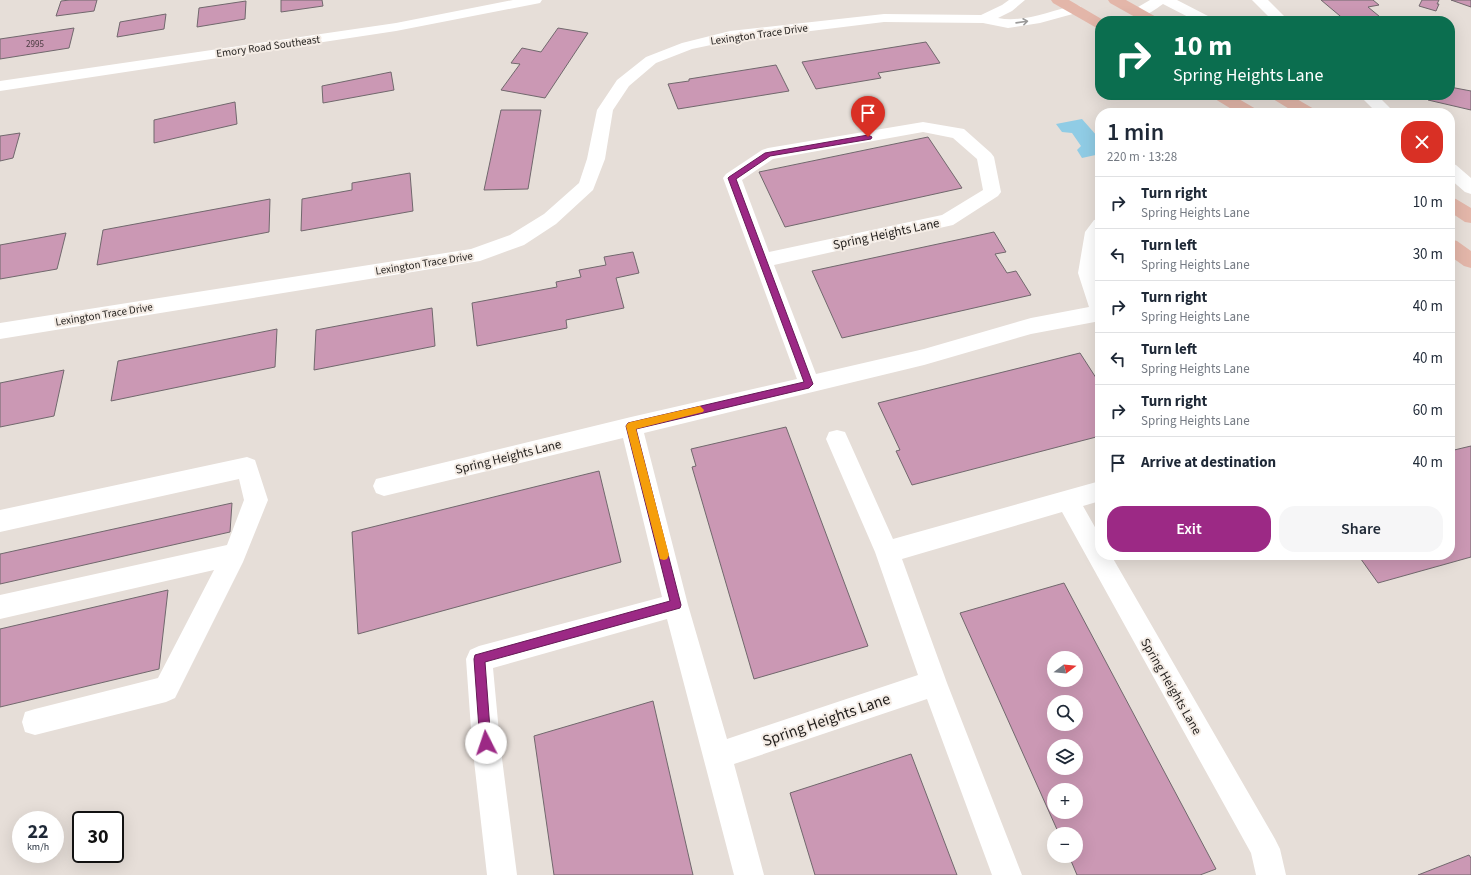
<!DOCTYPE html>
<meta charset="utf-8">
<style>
body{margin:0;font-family:"Source Sans 3",sans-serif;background:#f6f6f7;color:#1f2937;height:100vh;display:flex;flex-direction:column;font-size:15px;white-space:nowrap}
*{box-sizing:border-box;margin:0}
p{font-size:13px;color:#747a83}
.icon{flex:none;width:22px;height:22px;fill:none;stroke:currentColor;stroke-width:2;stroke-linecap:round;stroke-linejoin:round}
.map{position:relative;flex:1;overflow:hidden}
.sheet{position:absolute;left:1095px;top:108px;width:360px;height:452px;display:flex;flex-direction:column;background:#fff;border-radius:16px;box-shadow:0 4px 16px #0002}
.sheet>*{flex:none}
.banner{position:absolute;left:1095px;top:16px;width:360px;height:84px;border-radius:16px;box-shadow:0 4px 16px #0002;background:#0b6e4f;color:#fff;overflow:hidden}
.needle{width:26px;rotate:74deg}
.controls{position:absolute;left:1047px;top:651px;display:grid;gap:8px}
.controls a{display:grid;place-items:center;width:36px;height:36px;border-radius:50%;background:#fff;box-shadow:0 4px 16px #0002;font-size:20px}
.speed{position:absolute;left:12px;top:811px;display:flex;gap:8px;font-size:20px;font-weight:700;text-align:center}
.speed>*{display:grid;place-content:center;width:52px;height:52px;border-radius:50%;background:#fff;box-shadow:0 4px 16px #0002;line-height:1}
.speed small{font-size:10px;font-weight:400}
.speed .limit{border:2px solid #111;border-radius:6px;background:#fff;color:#111}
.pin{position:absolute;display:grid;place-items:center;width:34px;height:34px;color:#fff;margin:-41px -17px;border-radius:50% 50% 50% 0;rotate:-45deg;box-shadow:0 0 4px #0007}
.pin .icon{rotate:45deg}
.me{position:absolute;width:44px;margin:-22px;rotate:356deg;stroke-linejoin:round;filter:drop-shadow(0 0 3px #0008)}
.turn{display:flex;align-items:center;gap:14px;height:84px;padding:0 12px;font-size:18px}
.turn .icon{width:52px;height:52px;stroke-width:2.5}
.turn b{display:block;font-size:28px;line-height:34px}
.round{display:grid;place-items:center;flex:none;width:42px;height:42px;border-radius:16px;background:#f6f6f7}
.overview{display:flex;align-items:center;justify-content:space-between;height:68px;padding:0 12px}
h1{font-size:24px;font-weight:600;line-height:30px}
.button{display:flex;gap:8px;margin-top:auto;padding:8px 12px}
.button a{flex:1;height:46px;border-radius:16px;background:#9c2985;color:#fff;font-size:16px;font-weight:600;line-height:46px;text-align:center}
.button a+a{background:#f6f6f7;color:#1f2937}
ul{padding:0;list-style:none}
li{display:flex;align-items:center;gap:12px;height:52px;padding:0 12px;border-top:1px solid #e0e1e3}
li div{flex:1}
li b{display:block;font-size:15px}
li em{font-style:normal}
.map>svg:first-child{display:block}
</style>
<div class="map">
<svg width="1471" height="875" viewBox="0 0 1471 875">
<rect width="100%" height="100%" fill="#e6ded8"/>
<!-- water -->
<path fill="#90cce5" d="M1082,119l15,17h3v18l-18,4 -5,-8 4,-4 -9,-13 -10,-1 -6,-8z"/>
<!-- building -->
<path fill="#cb98b4" stroke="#71686d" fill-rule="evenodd" d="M70,0h27l-3,11 -38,5 5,-15z
M281,0h41l1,6 -42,6z
M1321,0h52l6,5 -11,2 17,14h-39z
M1422,0h17l-2,4h2l-3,7 -17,-5z
M1451,0h20v7z
M246,1l-1,18 -48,8 2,-19z
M166,14l-2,15 -47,8 3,-15z
M74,28l-5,20 -69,11v-20z
M558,28l30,5 -43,65 -44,-8 19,-26 -9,-1 11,-15 19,4z
M926,42l14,21 -62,10 3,5 -65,11 -14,-27z
M776,65l13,26 -111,18 -10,-25 21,-3v-2z
M391,72l3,18 -71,13 -1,-17z
M1450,87l21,4v19l-43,-10v-5h22z
M235,102l2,22 -83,19v-23z
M501,110h40l-13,79 -44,1z
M20,133l-7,25 -13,3v-25z
M928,137l34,51 -177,39 -26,-55z
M410,173l3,38 -112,20 1,-32 50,-9v-7z
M270,199l-1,33 -172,33 6,-35z
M994,232l12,20 -11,2 12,19 9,-2 15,24 -189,43 -30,-67z
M66,233l-9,36 -57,10v-34z
M633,252l6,21 -23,5 8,30 -58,12 1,8 -90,18 -5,-43 85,-16 -1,-5 25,-5 -2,-7 27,-5 -2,-8z
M432,308l3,38 -121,24 2,-40z
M277,329l-2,38 -164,34 7,-40z
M1080,353l20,31v52l-188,49 -16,-34 4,-1 -22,-47z
M64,370l-10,46 -54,11v-44z
M786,427l82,219 -114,33 -62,-212 4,-1 -5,-17z
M1471,446v111l-93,26 -20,-28h92v-104z
M599,471l22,91 -263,72 -6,-102z
M232,503l-2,29 -230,52v-30z
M1064,583l152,286 -16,6h-123l-8,-19h7v-22h-17l-99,-221zM1054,658h22v22h-22zM1054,702h22v22h-22zM1054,746h22v22h-22zM1054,790h22v22h-22z
M168,590l-9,79 -159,38v-78z
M653,701l40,174h-139l-20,-139z
M911,754l46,121h-142l-25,-82z
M1469,855l2,3v17h-53z"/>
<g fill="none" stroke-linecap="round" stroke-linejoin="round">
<!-- minor -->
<path fill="#fff" fill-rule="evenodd" d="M513,0h29l-2,3 -5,1 -139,27 -396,60v-10l396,-58z
M1009,0h16l-13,11 -14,7c25,5 53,-7 77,-13l5,1 2,3 -2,3 -40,11 -32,5 -25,-5 -99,-1 -154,19 -38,8 -36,14 -27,23 -16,24 -8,49 -12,31 -37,34 -32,21 -44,16 -480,78v-16l471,-74 39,-14 34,-21 35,-31 8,-24 10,-49 20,-30 29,-23 36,-14 48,-12 154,-17 97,1 21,-10z
M1150,0h27l31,16 2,3 -1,2h-13l-33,-17c-9,6 -19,15 -30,12l-2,-3 2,-3z
M1252,0h16l21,21h-16z
M1359,95h18l18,18h-18z
M923,122l41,7 27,24 3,4 7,35 -3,4 -45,29 -179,40 42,109 108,-25 107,-31 58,-11 -11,-34 7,-41 9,-12 6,-1v36l-2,18 2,8v40l-69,13 -107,31 -280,68 44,172 39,134 191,-64 -43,-123 -49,-113 3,-7 8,-2 8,2 48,107 207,-58v20l-17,5 17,30v19h11l164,284 5,10 6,26h-30l-5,-22 -189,-341 -160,47 45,124 75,192h-30l-65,-176 -193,65 30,111h-30l-67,-256 -174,49 7,75 17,132h-30l-15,-132 -6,-84 4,-9 9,-4 183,-49 -39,-159 -239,58 -8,-3 -3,-7 3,-7 255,-62 166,-38 -74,-201 3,-4 36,-24 6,-2zM923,132l30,6 24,21 6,31 -41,25 -173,37 -27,-72 31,-21z
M1450,163l6,2 15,13v16l-6,-2 -15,-13z
M247,457l8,3 13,40 -25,62 -68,136 -9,4 -131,33 -10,-3 -3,-10 3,-10 10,-3 123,-31 56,-108 -214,49v-24l227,-50 17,-45 -5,-21 -239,53v-22z"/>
<!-- major -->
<path fill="#e3b6a9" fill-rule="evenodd" d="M1051,0h18l36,21h-5v7l-5,-1 -42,-24z
M1108,0h18l32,18 2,3h-18l-32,-18z
M1213,95h19l24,14 2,4h-20l-23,-14z
M1271,95h19l24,14 2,4h-20l-23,-14z
M1450,197l6,2 15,9v15l-6,-1 -15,-10z
M1450,239l7,2 14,10v17l-7,-2 -14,-10z"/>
</g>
<!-- one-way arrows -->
<defs><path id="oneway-shaft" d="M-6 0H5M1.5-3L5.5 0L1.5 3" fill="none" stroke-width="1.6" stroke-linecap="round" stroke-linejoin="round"/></defs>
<use stroke="#9b9a99" href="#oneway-shaft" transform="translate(1022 22) rotate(-8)"/>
<!-- route -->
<path fill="#9c2985" stroke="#651b56" d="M868,135l4,2 -1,2 -101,17 -34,23 77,205 -4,4 -173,41 45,176 -1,3 -195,54 6,81 -2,4 -3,2 -4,-2 -2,-4 -6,-84 1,-4 195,-54 -44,-175 2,-3 176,-41 -76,-204 1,-1 36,-24z"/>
<!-- slow -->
<path fill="#f59e0b" d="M700,406l4,4 -1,2 -67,17 33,126 -2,4 -3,1 -4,-1 -1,-4 -33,-129 2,-3 3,-1z"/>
<g text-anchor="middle" stroke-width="4" stroke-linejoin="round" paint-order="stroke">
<!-- far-number labels -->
<g font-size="9" fill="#4c3c42">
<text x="35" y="47">2995</text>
</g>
<!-- far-street labels -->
<g font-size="11" fill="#211e1c" stroke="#f4ece5">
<text transform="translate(759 34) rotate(-8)" y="4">Lexington Trace Drive</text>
<text transform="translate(268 46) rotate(-8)" y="4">Emory Road Southeast</text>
<text transform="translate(424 263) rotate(-9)" y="4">Lexington Trace Drive</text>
<text transform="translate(104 314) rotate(-9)" y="4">Lexington Trace Drive</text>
</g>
<!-- street labels -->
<g font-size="13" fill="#211e1c" stroke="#f4ece5">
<text transform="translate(886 233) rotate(-12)" y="5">Spring Heights Lane</text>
<text transform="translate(508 456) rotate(-14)" y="5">Spring Heights Lane</text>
<text transform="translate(1172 686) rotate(60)" y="5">Spring Heights Lane</text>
</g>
<!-- near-street labels -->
<g font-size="16" fill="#211e1c" stroke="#f4ece5">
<text transform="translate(826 719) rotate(-19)" y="6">Spring Heights Lane</text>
</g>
</g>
</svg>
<div class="controls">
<a><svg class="needle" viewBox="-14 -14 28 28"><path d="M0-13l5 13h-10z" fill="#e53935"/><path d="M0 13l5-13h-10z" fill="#747a83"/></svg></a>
<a><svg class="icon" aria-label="search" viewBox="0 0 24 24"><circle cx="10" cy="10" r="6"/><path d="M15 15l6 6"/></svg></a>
<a><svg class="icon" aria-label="layers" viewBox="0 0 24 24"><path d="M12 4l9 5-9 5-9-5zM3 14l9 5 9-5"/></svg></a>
<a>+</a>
<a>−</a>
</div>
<div class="speed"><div>22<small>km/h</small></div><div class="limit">30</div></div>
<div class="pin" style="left:868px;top:137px;background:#d93025"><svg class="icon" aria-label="arrive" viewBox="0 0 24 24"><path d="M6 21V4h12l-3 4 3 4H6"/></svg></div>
<svg class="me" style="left:486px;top:743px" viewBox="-20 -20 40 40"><circle r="19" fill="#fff"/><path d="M0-13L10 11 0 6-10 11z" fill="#9c2985"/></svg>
<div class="banner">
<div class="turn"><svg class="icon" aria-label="right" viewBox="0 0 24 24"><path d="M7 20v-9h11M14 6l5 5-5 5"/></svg><div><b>10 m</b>Spring Heights Lane</div></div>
</div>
<section class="sheet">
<div class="overview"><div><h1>1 min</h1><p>220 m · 13:28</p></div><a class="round" style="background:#d93025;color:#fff"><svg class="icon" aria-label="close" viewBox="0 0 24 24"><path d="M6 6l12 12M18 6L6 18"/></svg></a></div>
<ul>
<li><svg class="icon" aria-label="right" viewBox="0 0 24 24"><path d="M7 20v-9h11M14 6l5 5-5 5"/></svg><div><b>Turn right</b><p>Spring Heights Lane</p></div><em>10 m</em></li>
<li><svg class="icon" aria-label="left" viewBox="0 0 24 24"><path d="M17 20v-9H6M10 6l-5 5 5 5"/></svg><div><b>Turn left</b><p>Spring Heights Lane</p></div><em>30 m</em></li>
<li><svg class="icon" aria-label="right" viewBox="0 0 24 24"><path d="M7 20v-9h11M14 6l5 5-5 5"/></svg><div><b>Turn right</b><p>Spring Heights Lane</p></div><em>40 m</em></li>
<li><svg class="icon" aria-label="left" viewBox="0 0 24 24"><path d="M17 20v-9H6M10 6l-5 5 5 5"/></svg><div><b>Turn left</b><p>Spring Heights Lane</p></div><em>40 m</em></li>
<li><svg class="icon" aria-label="right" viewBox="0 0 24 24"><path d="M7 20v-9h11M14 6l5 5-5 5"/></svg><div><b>Turn right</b><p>Spring Heights Lane</p></div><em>60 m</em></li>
<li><svg class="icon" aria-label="arrive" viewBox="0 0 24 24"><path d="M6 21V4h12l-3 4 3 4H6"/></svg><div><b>Arrive at destination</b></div><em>40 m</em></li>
</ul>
<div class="button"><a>Exit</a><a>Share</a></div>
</section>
</div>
